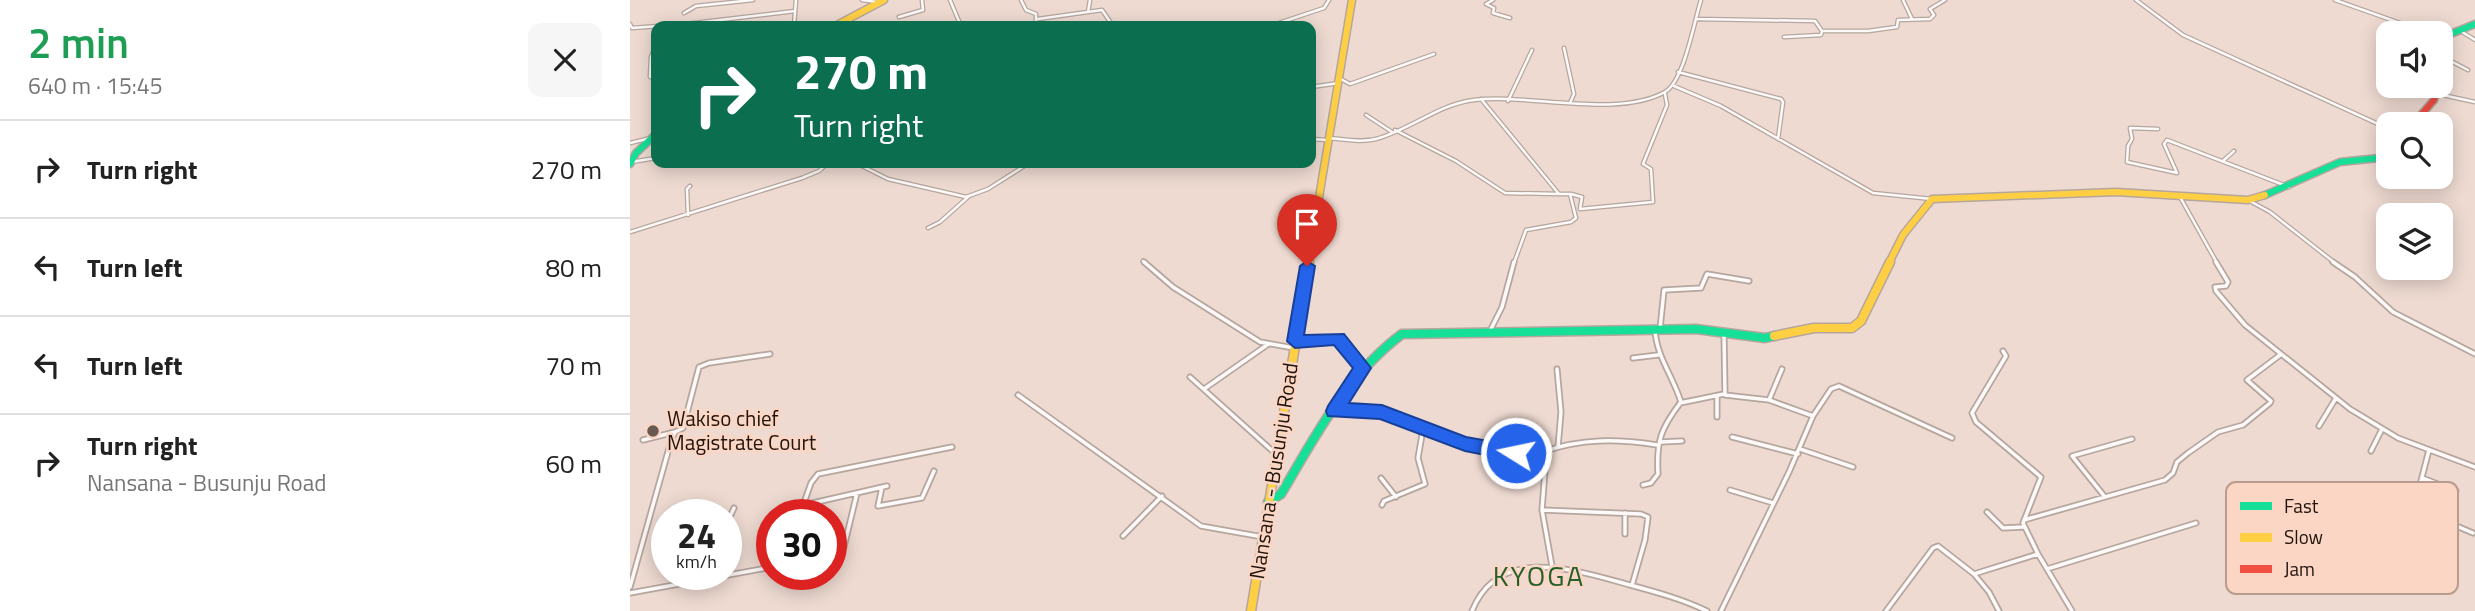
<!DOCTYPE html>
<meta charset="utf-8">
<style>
body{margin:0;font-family:"Titillium Web",sans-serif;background:#f6f6f6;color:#222;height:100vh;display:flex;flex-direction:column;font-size:26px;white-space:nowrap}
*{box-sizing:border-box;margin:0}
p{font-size:23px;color:#767676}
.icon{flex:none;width:38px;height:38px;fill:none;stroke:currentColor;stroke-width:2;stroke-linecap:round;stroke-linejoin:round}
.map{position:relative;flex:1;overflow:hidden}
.details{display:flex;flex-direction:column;background:#fff;width:630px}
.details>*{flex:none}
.guide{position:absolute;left:21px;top:21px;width:665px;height:147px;border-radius:14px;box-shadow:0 4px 18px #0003;background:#0b6e4f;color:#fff;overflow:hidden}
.fabs{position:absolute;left:1746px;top:21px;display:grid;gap:14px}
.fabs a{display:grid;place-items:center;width:77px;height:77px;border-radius:14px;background:#fff;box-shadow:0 4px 18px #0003;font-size:35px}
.speed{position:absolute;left:21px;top:499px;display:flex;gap:14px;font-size:35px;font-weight:700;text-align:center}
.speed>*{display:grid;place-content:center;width:91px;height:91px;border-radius:50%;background:#fff;box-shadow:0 4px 18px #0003;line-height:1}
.speed small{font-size:18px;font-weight:400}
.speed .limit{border:10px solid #d22;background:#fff;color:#111}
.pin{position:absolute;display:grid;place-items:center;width:60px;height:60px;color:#fff;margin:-72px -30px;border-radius:50% 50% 50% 0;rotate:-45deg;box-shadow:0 0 7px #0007}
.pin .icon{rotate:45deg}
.me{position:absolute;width:77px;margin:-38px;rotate:280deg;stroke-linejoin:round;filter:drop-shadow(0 0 5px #0008)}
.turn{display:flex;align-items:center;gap:24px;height:147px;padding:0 28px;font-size:32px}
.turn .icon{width:91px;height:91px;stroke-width:2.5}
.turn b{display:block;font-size:49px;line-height:60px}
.round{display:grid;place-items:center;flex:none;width:74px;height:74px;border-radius:14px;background:#f6f6f6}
.summary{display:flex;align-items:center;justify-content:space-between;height:119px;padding:0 28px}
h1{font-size:42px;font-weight:600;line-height:52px;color:#1e9e55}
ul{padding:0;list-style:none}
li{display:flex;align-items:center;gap:21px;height:98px;padding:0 28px;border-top:2px solid #e0e0e0}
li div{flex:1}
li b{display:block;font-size:26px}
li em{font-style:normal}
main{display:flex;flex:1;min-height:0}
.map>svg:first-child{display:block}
</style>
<main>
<section class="details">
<div class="summary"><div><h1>2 min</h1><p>640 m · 15:45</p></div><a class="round"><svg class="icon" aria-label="close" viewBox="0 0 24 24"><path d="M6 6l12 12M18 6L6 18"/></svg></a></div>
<ul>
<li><svg class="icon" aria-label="right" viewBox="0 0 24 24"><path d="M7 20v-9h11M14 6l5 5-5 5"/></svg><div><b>Turn right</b></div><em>270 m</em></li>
<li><svg class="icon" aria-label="left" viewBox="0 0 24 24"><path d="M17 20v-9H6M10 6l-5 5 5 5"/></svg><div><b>Turn left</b></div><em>80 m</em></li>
<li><svg class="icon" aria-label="left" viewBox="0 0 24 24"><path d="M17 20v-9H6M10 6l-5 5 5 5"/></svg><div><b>Turn left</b></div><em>70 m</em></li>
<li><svg class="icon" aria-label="right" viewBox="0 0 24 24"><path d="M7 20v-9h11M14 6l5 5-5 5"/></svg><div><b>Turn right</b><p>Nansana - Busunju Road</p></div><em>60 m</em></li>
</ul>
</section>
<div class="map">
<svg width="1845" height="611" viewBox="0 0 1845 611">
<rect width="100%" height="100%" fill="#eedad1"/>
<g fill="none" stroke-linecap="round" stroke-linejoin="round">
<!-- street-far1 casing -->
<g stroke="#b5a69e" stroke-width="5">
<path id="street-far1" d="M232,0l15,2
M320,0l11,26
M391,0l5,10 10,4v12
M863,0l-7,4 8,4 -1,5 17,5
M1273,0l9,19
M1506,0l47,35 206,94
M1705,0l93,33
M458,12l2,-12
M54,13l12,-7 57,-6
M269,17l24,-7 -1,-10
M408,19l64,-9 11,16
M1067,19l118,2 7,10 -1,4 -37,2
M0,24l2,4 27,-2
M646,24l48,-16 5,-8
M39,26l126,-15
M164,26l2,-26
M1829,30l16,10
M1192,31h46l29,-4 1,-7 32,-1 4,-4 -4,-6 15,-9
M26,45l-5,12 -1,20 6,1
M934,48l10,46 -4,9
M1811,56l27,14
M1048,72l103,27 2,3 -5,37
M709,78l11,6 84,-30
M1044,86l47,20 152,87 59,6
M681,87l28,-4
M1808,94l37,8
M851,99l78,95h11l6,24 -5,4 -45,8 -12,33
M878,101l24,-51
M736,115l26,17
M1528,129l-28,-1 2,11 -4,7 -1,16 50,11 -13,-29 3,-4 122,47
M765,130l61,31 49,32 54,1
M698,138c16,1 32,5 48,1 34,-9 63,-35 98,-39 53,-7 142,19 191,-8 19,-11 29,-70 36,-92
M681,139l16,1
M0,143l21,-5
M1593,161l11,-10
M1,162l25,-4
M226,163l32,16 78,18 22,-8 41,-26
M941,194l11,3 -2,12 73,-7 -2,-33 -8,-5 24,-59 -2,-11
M1550,197l37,66
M1618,200l22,12 65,51
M58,215l-1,-26 3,-3
M298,228l12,-6 28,-25
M0,232l172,-54 17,-7 9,-8
M513,261l3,2"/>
</g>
<!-- street casing -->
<g stroke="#b5a69e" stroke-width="7">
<path id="street" d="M514,262l29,25 87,55 34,6
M1586,262l12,20 -2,4 -11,1 1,4 29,34 105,84 48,29 77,29
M1703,262l22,15 38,35 82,42
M1030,329l4,-39 37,-2 6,-14 42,7
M860,331l12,-24 12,-45
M667,341l41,-2 25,28
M1003,358l25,-3
M927,369l4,43 -3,35
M560,377l87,78
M574,389l63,-44
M388,395l183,131 62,11
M1087,396v21
M1139,400l13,-31
M1050,403l44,-9
M704,411l48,1 83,32 51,9 27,-1 3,5 -4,53 10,56
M1183,416l18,-27 8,-3 113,52
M1689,426l17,-28
M1102,437l66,17
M13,440l32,-8
M1031,442l21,-1
M1170,449l53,18
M1799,450l-15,58 59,25
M1741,451l11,-22
M913,452c38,-14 75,-13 114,-7
M751,478l15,19
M1792,478l34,13
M1013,485l8,-2 7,-9c-2,-33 3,-46 23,-72 -8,-26 -25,-46 -26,-73
M252,487l-4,19 44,-8 12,-27
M1100,490l43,13
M1475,497l-33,-41 60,-17
M174,505l83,-19
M752,505l2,-4 41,-17 -7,-26 5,-29
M912,510l99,4 7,3 -3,23 -13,45
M1357,512l16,16 20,-1
M995,513v21
M170,514l11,-31 7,-9 134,-27
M1394,520l141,-40 8,-7 4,-11 11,-9 30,-21 25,-7 27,-22 1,-2 -24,-21 33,-25
M96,525l8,-17
M493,536l39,-40
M214,547l13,-54
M1408,554l34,57
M1417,569l149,-46
M1344,574l15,18 10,19
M71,581l3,-7
M0,587l41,-146 4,-9 8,-4 16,-61 10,-4 61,-9
M0,593l142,-26
M842,611c27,-68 106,-40 158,-26 26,7 52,14 77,26
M1091,611l68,-139 24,-56 -44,-16 -44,-5 -1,-61
M1256,611l47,-63 5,-2 36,28 64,-20 -15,-31 18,-46 -65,-55 -4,-9 34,-57 -3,-5"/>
</g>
<!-- fast-far1 casing -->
<g stroke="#b5a69e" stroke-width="9">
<path id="fast-far1" d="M1811,38l34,-14
M0,164l6,-11 20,-19
M1635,195l75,-33 49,-5"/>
</g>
<!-- fast casing -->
<g stroke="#b5a69e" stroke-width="11">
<path id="fast" d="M638,502l13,-8c35,-59 65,-118 121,-160l294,-5 69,9 9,-2"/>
</g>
<!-- slow-far1 casing -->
<g stroke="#b5a69e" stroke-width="9">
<path id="slow-far1" d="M205,26l49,-26
M678,263l44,-263
M1259,263l14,-28 29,-36 184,-7 132,8 17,-5"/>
</g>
<!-- slow casing -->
<g stroke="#b5a69e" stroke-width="11">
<path id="slow" d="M1144,336l40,-8h38l9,-7 29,-59
M621,611l58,-349"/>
</g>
<!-- jam casing -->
<g stroke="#b5a69e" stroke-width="9">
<path id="jam" d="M1783,124l21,-24 4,-14"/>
</g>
<!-- street-far1 -->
<use href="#street-far1" stroke="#fcf9f8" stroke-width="2.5"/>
<!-- street -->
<use href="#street" stroke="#fcf9f8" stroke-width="3.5"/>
<!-- fast-far1 -->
<use href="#fast-far1" stroke="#16e098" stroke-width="6"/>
<!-- fast -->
<use href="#fast" stroke="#16e098" stroke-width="8"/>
<!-- slow-far1 -->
<use href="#slow-far1" stroke="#ffcf43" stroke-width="6"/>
<!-- slow -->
<use href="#slow" stroke="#ffcf43" stroke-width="8"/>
<!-- jam -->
<use href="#jam" stroke="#f24e42" stroke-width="6"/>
</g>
<!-- route -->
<path fill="#2563eb" stroke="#184099" stroke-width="2" d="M677,261l8,5 -11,69 40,-1 27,34 -22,35 33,2 84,32 50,9 6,2 3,5 -3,6 -6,2 -51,-10 -85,-32 -52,-3 -2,-5 2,-5 25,-38 -19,-23 -39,3 -8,-7 13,-75z"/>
<!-- markers -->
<circle fill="#685952" stroke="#fbd6c4" stroke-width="2.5" cx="23" cy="431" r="7"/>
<g text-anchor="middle" stroke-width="5" stroke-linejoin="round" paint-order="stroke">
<!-- poi labels -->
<g font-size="21" fill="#20140d" stroke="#fbd6c4" text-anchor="start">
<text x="37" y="426">Wakiso chief<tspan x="37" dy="24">Magistrate Court</tspan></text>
</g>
<!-- street labels -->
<g font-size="21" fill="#20140d" stroke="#fbd6c4">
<text transform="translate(644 471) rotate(-81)" y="7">Nansana - Busunju Road</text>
</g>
<!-- near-quarter labels -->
<g font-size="28" letter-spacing="2" fill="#255f2d" stroke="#fbd6c4">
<text x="909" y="586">KYOGA</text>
</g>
</g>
<!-- legend -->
<rect x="1596" y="482" width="232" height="112" rx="10" fill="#fbd6c4" stroke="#b99c8d" stroke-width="2"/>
<rect x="1610" y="502" width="32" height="8" fill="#16e098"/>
<rect x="1610" y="533" width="32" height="9" fill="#ffcf43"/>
<rect x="1610" y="565" width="32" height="8" fill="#f24e42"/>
<g font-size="19" fill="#20140d">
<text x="1654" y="513">Fast</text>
<text x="1654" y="544">Slow</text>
<text x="1654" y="576">Jam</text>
</g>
</svg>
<div class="fabs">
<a><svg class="icon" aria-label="sound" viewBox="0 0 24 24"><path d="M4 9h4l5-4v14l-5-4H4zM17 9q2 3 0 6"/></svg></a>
<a><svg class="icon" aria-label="search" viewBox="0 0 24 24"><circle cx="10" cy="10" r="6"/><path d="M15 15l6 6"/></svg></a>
<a><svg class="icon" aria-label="layers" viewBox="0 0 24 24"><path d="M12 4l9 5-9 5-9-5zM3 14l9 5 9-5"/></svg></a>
</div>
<div class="speed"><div>24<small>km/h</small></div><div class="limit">30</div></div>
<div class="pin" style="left:677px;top:266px;background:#d93025"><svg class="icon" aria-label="arrive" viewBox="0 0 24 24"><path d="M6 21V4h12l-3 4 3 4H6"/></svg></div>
<svg class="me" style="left:886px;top:453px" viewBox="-20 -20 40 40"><circle r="17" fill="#2563eb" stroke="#fff" stroke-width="3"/><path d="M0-11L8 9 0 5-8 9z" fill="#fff"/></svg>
<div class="guide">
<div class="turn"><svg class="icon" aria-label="right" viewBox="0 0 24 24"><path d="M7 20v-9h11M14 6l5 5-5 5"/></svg><div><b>270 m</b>Turn right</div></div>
</div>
</div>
</main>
